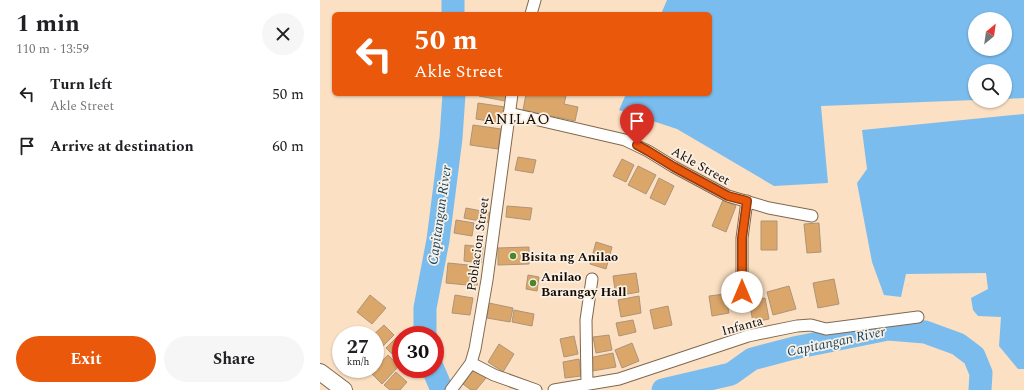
<!DOCTYPE html>
<meta charset="utf-8">
<style>
body{margin:0;font-family:Spectral,serif;background:#f6f6f6;color:#202124;height:100vh;display:flex;flex-direction:column;font-size:15px;white-space:nowrap}
*{box-sizing:border-box;margin:0}
p{font-size:13px;color:#757577}
.icon{flex:none;width:22px;height:22px;fill:none;stroke:currentColor;stroke-width:2;stroke-linecap:round;stroke-linejoin:round}
.map{position:relative;flex:1;overflow:hidden}
.panel{display:flex;flex-direction:column;background:#fff;width:320px}
.panel>*{flex:none}
.banner{position:absolute;left:12px;top:12px;width:380px;height:84px;border-radius:6px;box-shadow:0 1px 3px #0004;background:#ea580c;color:#fff;overflow:hidden}
.needle{width:26px;rotate:29deg}
.tools{position:absolute;left:648px;top:12px;display:grid;gap:8px}
.tools a{display:grid;place-items:center;width:44px;height:44px;border-radius:50%;background:#fff;box-shadow:0 1px 3px #0004;font-size:20px}
.speed{position:absolute;left:12px;top:326px;display:flex;gap:8px;font-size:20px;font-weight:700;text-align:center}
.speed>*{display:grid;place-content:center;width:52px;height:52px;border-radius:50%;background:#fff;box-shadow:0 1px 3px #0004;line-height:1}
.speed small{font-size:10px;font-weight:400}
.speed .limit{border:6px solid #d22;background:#fff;color:#111}
.pin{position:absolute;display:grid;place-items:center;width:34px;height:34px;color:#fff;margin:-41px -17px;border-radius:50% 50% 50% 0;rotate:-45deg;box-shadow:0 0 4px #0007}
.pin .icon{rotate:45deg}
.me{position:absolute;width:44px;margin:-22px;rotate:0deg;stroke-linejoin:round;filter:drop-shadow(0 0 3px #0008)}
.turn{display:flex;align-items:center;gap:14px;height:84px;padding:0 16px;font-size:18px}
.turn .icon{width:52px;height:52px;stroke-width:2.5}
.turn b{display:block;font-size:28px;line-height:34px}
.round{display:grid;place-items:center;flex:none;width:42px;height:42px;border-radius:21px;background:#f6f6f6}
.summary{display:flex;align-items:center;justify-content:space-between;height:68px;padding:0 16px}
h1{font-size:24px;font-weight:700;line-height:30px}
.action{display:flex;gap:8px;margin-top:auto;padding:8px 16px}
.action a{flex:1;height:46px;border-radius:24px;background:#ea580c;color:#fff;font-size:16px;font-weight:700;line-height:46px;text-align:center}
.action a+a{background:#f6f6f6;color:#202124}
ul{padding:0;list-style:none}
li{display:flex;align-items:center;gap:12px;height:52px;padding:0 16px}
li div{flex:1}
li b{display:block;font-size:15px}
li em{font-style:normal}
main{display:flex;flex:1;min-height:0}
.map>svg:first-child{display:block}
</style>
<main>
<section class="panel">
<div class="summary"><div><h1>1 min</h1><p>110 m · 13:59</p></div><a class="round"><svg class="icon" aria-label="close" viewBox="0 0 24 24"><path d="M6 6l12 12M18 6L6 18"/></svg></a></div>
<ul>
<li><svg class="icon" aria-label="left" viewBox="0 0 24 24"><path d="M17 20v-9H6M10 6l-5 5 5 5"/></svg><div><b>Turn left</b><p>Akle Street</p></div><em>50 m</em></li>
<li><svg class="icon" aria-label="arrive" viewBox="0 0 24 24"><path d="M6 21V4h12l-3 4 3 4H6"/></svg><div><b>Arrive at destination</b></div><em>60 m</em></li>
</ul>
<div class="action"><a>Exit</a><a>Share</a></div>
</section>
<div class="map">
<svg width="704" height="390" viewBox="0 0 704 390">
<rect width="100%" height="100%" fill="#fbe0c3"/>
<!-- water -->
<path fill="#7abcee" fill-rule="evenodd" d="M347,0h357v98l-19,1v-28h-30v29l-154,6 7,77 -54,3 -97,-57 -58,-19 7,-16h84v-80h-49zM655,19h30v30h-30z
M704,114v255h-6l-19,-23 2,-29 -23,-1 -5,-6 -2,-12 17,-9 -2,-16 -80,1 -5,23 -17,-2 -12,-33 -15,-79 10,-14 -5,-39z"/>
<g fill="none" stroke-linecap="round" stroke-linejoin="round">
<!-- river -->
<path stroke="#7abcee" stroke-width="23" d="M133,14v-14
M105,335v-27l13,-68 13,-102 3,-44
M113,369l9,21
M343,390l68,-16 21,-15 42,-11 94,-19 37,3 33,12 16,12 7,17 -1,17"/>
</g>
<!-- building -->
<path fill="#dba66a" stroke="#ad9479" d="M159,94h28l-2,7 -26,-5z
M206,94h30l10,2 -2,8 14,3 -3,14 -52,-11z
M158,103l27,4 -3,16 -26,-4z
M153,125l28,4 -3,20 -28,-4z
M198,157l18,3 -3,13 -18,-3z
M302,159l12,6 -8,17 -13,-6z
M318,166l18,9 -10,19 -18,-9z
M339,178l15,8 -9,19 -15,-7z
M403,200l13,6 -10,26 -14,-6z
M187,206l25,2 -2,12 -24,-3z
M146,208l26,5 -2,10 -26,-5z
M136,220l18,3 -2,13 -18,-3z
M441,221h16v29h-16z
M499,223l2,29 -14,1 -3,-29z
M276,242l16,5 -6,22 -16,-5z
M145,245l18,2 -2,16 -17,-2z
M209,247v17l-31,1v-17z
M128,263l31,3 -2,20 -31,-3z
M316,273l3,19 -23,4 -3,-20z
M208,275l11,2 -2,14 -11,-2z
M514,279l5,25 -21,4 -5,-25z
M469,286l7,23 -23,6 -6,-23z
M405,294l4,19 -17,3 -3,-20z
M50,295l16,13 -14,16 -15,-12z
M135,295l18,3 -3,17 -18,-2z
M319,296l2,17 -20,4 -3,-17z
M445,298l4,21 -16,3 -4,-21z
M169,303l24,5 -3,14 -23,-4z
M348,306l4,19 -18,4 -4,-19z
M194,310l20,4 -2,12 -20,-4z
M313,320l3,12 -17,4 -3,-13z
M64,325l10,10 -17,17 -2,-2v-15h-2z
M289,335l3,15 -16,3 -3,-16z
M78,336l3,3v24l-15,-15z
M254,336l4,18 -14,3 -4,-18z
M312,343l7,18 -17,7 -7,-18z
M179,344l15,10 -11,18 -15,-10z
M21,345v9l-5,-4z
M293,353l3,14 -24,4 -3,-13z
M68,355l11,11 -17,18 -11,-11z
M259,359l2,17 -16,2 -2,-16z
M33,369h9l-4,4z
M154,369l12,9 -10,12h-5l-8,-6z
M76,372l11,10 -7,8h-10l-6,-5z"/>
<g fill="none" stroke-linecap="round" stroke-linejoin="round">
<!-- minor casing -->
<g stroke="#80684e" stroke-width="13">
<path id="minor" d="M211,14l4,-14
M189,113l116,27 23,11 26,16 54,29 41,12 43,8
M422,292v-54l5,-37
M151,363l23,12 42,15
M267,384l-1,-64 6,-41
M131,390l20,-27 4,-14 12,-69 25,-186
M234,390l65,-11 129,-43 49,-10 14,-1 15,4 92,-12"/>
</g>
<!-- secondary casing -->
<g stroke="#80684e" stroke-width="18">
<path id="secondary" d="M0,372l24,18"/>
</g>
<!-- minor -->
<use href="#minor" stroke="#fff" stroke-width="11"/>
<!-- secondary -->
<use href="#secondary" stroke="#fff" stroke-width="16"/>
</g>
<g fill="none" stroke-linecap="round" stroke-linejoin="round">
<!-- route casing -->
<g stroke="#983908" stroke-width="10">
<path id="route" d="M317,145l11,6 26,16 54,29 19,5 -5,37v54"/>
</g>
<!-- route -->
<use href="#route" stroke="#ea580c" stroke-width="7"/>
</g>
<!-- markers -->
<g fill="#498828" stroke="#fbf0e4" stroke-width="1.5">
<circle cx="193" cy="256" r="4"/>
<circle cx="213" cy="283" r="4"/>
</g>
<g text-anchor="middle" stroke-width="3.5" stroke-linejoin="round" paint-order="stroke">
<!-- street labels -->
<g font-size="13" fill="#140b03" stroke="#fbf0e4">
<text transform="translate(381 165) rotate(29)" y="5">Akle Street</text>
<text transform="translate(157 244) rotate(-82)" y="5">Poblacion Street</text>
<text transform="translate(422 325) rotate(-15)" y="5">Infanta</text>
</g>
<!-- poi labels -->
<g font-size="13" font-weight="bold" fill="#140b03" stroke="#fbf0e4" text-anchor="start">
<text x="201" y="261">Bisita ng Anilao</text>
<text x="221" y="281">Anilao<tspan x="221" dy="15">Barangay Hall</tspan></text>
</g>
<!-- water labels -->
<g font-size="14" font-style="italic" fill="#154768" stroke="#fbf0e4">
<text transform="translate(119 215) rotate(-82)" y="5">Capitangan River</text>
<text transform="translate(516 341) rotate(-12)" y="5">Capitangan River</text>
</g>
<!-- quarter labels -->
<g font-size="15" letter-spacing="1" fill="#140b03" stroke="#fbf0e4">
<text x="197" y="124">ANILAO</text>
</g>
</g>
</svg>
<div class="tools">
<a><svg class="needle" viewBox="-14 -14 28 28"><path d="M0-13l5 13h-10z" fill="#e53935"/><path d="M0 13l5-13h-10z" fill="#757577"/></svg></a>
<a><svg class="icon" aria-label="search" viewBox="0 0 24 24"><circle cx="10" cy="10" r="6"/><path d="M15 15l6 6"/></svg></a>
</div>
<div class="speed"><div>27<small>km/h</small></div><div class="limit">30</div></div>
<div class="pin" style="left:317px;top:145px;background:#d93025"><svg class="icon" aria-label="arrive" viewBox="0 0 24 24"><path d="M6 21V4h12l-3 4 3 4H6"/></svg></div>
<svg class="me" style="left:422px;top:292px" viewBox="-20 -20 40 40"><circle r="19" fill="#fff"/><path d="M0-13L10 11 0 6-10 11z" fill="#ea580c"/></svg>
<div class="banner">
<div class="turn"><svg class="icon" aria-label="left" viewBox="0 0 24 24"><path d="M17 20v-9H6M10 6l-5 5 5 5"/></svg><div><b>50 m</b>Akle Street</div></div>
</div>
</div>
</main>
